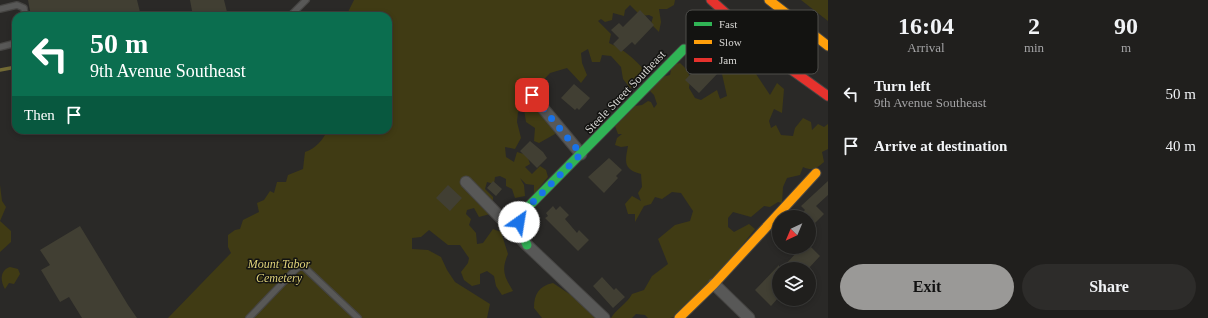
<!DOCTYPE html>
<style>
body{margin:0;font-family:"Times New Roman",serif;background:#2d2c2a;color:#f1f3f6;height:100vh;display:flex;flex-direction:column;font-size:15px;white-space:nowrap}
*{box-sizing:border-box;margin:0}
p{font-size:13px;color:#a2a2a4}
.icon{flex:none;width:22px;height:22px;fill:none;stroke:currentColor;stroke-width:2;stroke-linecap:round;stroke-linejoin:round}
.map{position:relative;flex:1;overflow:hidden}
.panel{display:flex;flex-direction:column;background:#201f1d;width:380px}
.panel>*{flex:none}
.guide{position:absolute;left:12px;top:12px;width:380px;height:122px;border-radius:12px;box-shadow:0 2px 6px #0003,0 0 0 1px #3d3d3b;background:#0b6e4f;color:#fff;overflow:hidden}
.needle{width:26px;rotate:224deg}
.controls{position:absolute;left:772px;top:210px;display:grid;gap:8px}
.controls a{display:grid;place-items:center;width:44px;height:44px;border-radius:50%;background:#201f1d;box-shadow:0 2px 6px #0003,0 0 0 1px #3d3d3b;font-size:20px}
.pin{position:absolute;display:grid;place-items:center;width:34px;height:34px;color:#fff;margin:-17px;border-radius:8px;box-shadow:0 2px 6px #0006}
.me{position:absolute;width:44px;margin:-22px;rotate:32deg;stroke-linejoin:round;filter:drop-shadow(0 0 3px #0008)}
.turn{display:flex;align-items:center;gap:14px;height:84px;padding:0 12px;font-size:18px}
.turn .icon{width:52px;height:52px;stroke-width:2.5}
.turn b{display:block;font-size:28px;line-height:34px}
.then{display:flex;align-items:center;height:38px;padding:0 12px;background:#0003;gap:8px;font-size:15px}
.eta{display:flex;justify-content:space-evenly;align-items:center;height:68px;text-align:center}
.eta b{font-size:24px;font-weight:600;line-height:28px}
.primary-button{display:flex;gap:8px;margin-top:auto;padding:8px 12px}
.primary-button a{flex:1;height:46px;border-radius:24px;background:#9a9997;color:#111;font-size:16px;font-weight:600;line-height:46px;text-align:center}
.primary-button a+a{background:#2d2c2a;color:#f1f3f6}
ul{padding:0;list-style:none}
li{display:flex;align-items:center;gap:12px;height:52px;padding:0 12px}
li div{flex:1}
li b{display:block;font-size:15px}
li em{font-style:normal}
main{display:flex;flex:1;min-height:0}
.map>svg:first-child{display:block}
</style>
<main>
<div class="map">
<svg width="828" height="318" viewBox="0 0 828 318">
<rect width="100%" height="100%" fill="#2a2927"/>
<!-- green -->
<path fill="#403b14" d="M354,0h321l-1,5 -7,4h-8l2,13 -2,10 -8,-8 2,-7 -4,-2 -8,1 -11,-11 -5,5 -1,6 -11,-3 -1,7 -7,2 -4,-3 -3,2 13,13 -2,9c14,6 26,16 36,28 -2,9 -5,15 -15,17l-7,-9 -2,-12 -10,-11 -9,-1 -2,7h-8l-4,-13 -7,4 1,10 5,12 -6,8 -14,-15 -17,5 -12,13 2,9 7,4 2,7 -5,12 10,6 1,10 -16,9 -5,-2 1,-13 -9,-6 -2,-13 -6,3 -1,10 4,16 -6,11 -10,-2 1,10 8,5 3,-10 10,3 3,9 -5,3 7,7 8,-8 6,4 2,7 -14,17v-9l-8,-1 -6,-6 4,7 1,11 -10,2 -3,-9 -6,-3v-7l-6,-3 -5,1 -1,7 -7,-2 -2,7 8,8v9l-3,8 -11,3 -5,-9 -7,2 -1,4 5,5 -2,6 7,8 1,11 6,-1 10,-14 8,3 7,22c-7,16 -4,22 5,37l-11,4 -6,-9 -2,-10 -7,-5 -7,3v10l-8,2 -8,-6 -3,-8 7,-9 1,-5 -9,-13h-12l-19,-15 -8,7 -9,1v11l16,1 13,7 6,13 8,12 35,22 -3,14h-319l63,-65 -3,-6v-12l7,-5 5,-1 3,-9 16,-8 -2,-9 7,-3 6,-9 4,2 3,-11h9l2,-7 15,-6 2,-17c11,-3 18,-13 23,-22h60v-114h-49l9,-4z
M801,0h27v21z
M728,53h7l5,8 -4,6 5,7 1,-7 6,-5 22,33 7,-12 7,6 -2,24 -8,-4 -5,12 2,7 5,-3 5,10 12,1 2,-8 8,-10 8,4 1,8 6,-6 6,3 4,-3v25l-6,3 2,10c-8,7 -12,9 -21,5l-3,8 -13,3 -4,9 -1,16 -4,-1 -8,5 -6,-1 -13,11 -18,-5 -5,6v9l6,5 15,-8 6,5 -66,84 -19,5h-22l-3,-3 -9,-1 -4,4h-21c6,-10 16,-14 21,-24l12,-4 8,-14 16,-12 -10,-25 17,-14 15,-4 3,-10 -12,-18 -9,-1 -10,7 -7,-2 -4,7 -7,2 -9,16v-8h-7l-3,-10 7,-8 9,5 -3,-8 4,-6 -1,-13c-18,-5 -16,-12 -13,-28l-7,1 -6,-2 2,-7 5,-4h-4l-3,-8 20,-20 7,-1 6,-4 3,1 3,6 3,-4 -3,-9 -4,-4 12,-14 8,-2 2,-10 8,-2c9,8 11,13 9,25l6,10 6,2 16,-10 3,9 7,-3 -5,-22 4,-1v-9l-4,-5z
M0,185l2,16 4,6 -6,14 11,10v11l-11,10z
M10,267l8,2 2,5 -6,10 -5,-1 -4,6c-5,-8 -5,-19 5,-22z
M553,283l18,12 26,23h-55l-8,-10c0,-14 5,-22 19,-25z"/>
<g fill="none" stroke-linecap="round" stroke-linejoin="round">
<!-- stream -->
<path stroke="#726a34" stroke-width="3.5" d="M0,70l16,-3"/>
</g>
<!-- building -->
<path fill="#413f33" d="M28,0h109l3,12 -20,4h-89z
M190,0h34l4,16h-35z
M640,10l14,15 -19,20 -3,-3 -11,10 -8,-8 6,-6 -8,-8 8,-7 4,4z
M704,60l14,13 -19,20 -14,-13z
M574,84l16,14 -11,12 -2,-2 -2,2 -14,-12z
M530,141l13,11 4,6 -10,10 -17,-17z
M609,158l13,12 -6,6 2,2 -14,15 -16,-16z
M493,181l9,8 -6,7 -9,-8z
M828,181v14l-12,11 8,8 -9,9 -5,-6h-12l7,-7 -4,-4z
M448,185l14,13 -12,13 -14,-13z
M553,206l3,4 4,-4 9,9 -4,4 12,14 2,-3 10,10 -11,11 -33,-33 3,-2 -2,-3z
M80,226l48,79 9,13h-55l-13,-21 -9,5 -19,-32 9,-5 -10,-15z
M810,246l10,10 -12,13h-27l19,-20 3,3z
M779,265v32l-8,9 -16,-16z
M602,277l12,13 2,-2 9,9 -12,11 -20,-22z"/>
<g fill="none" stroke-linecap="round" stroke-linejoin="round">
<!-- lane casing -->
<g stroke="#464543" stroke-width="8">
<path id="lane" d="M0,9l17,-4 7,3 1,8
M290,16l16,-16
M0,47l16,-4
M249,318l45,-47 5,-4h5l54,51"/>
</g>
<!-- street casing -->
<g stroke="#464543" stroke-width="13">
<path id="street" d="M532,95l49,59
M466,182l61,63 77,73
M714,284l35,34"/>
</g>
<!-- fast casing -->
<g stroke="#464543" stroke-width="11">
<path id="fast" d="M527,245c-7,-14 -9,-23 0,-37l157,-159"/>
</g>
<!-- slow casing -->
<g stroke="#464543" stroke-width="11">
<path id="slow" d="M769,0l59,46
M679,318l35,-34 102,-111"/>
</g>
<!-- jam casing -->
<g stroke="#464543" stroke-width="11">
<path id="jam" d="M711,0l71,63 46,33"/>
</g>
<!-- lane -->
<use href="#lane" stroke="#585857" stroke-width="5.5"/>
<!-- street -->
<use href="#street" stroke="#585857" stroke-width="11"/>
<!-- fast -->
<use href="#fast" stroke="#30b455" stroke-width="9"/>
<!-- slow -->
<use href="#slow" stroke="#ff9f0a" stroke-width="9"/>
<!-- jam -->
<use href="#jam" stroke="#e5322d" stroke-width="9"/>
</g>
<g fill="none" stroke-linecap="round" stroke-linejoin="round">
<!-- route -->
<path stroke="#1a73e8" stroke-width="7" stroke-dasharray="0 12.6" d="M519,222l8,-14 54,-54 -49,-59"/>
</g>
<g text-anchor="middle" stroke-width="3" stroke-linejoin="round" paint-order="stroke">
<!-- street labels -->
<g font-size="12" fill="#d7d6d3" stroke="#131311">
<text transform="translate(625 92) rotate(-46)" y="4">Steele Street Southeast</text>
</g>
<!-- park labels -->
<g font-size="12" font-style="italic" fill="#ddd078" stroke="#131311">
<text x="279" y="268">Mount Tabor<tspan x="279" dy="14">Cemetery</tspan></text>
</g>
</g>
<!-- legend -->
<rect x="686" y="10" width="132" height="64" rx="6" fill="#131311" stroke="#4e4e4b" stroke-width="1"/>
<rect x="694" y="22" width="18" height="4" fill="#30b455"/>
<rect x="694" y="40" width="18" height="4" fill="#ff9f0a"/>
<rect x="694" y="58" width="18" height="4" fill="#e5322d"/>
<g font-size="11" fill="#d7d6d3">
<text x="719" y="28">Fast</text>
<text x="719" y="46">Slow</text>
<text x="719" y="64">Jam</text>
</g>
</svg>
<div class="controls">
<a><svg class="needle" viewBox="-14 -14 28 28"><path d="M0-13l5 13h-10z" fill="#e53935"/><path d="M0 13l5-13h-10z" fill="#a2a2a4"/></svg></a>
<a><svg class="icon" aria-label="layers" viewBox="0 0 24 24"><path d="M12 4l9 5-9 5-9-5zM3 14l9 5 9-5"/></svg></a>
</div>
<div class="pin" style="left:532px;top:95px;background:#d93025"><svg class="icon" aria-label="arrive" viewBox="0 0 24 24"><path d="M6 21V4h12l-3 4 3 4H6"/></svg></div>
<svg class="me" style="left:519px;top:222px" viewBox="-20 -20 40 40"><circle r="19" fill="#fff"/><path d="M0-13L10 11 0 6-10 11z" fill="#1a73e8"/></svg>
<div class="guide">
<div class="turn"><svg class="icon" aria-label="left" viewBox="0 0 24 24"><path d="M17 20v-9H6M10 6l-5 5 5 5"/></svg><div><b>50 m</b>9th Avenue Southeast</div></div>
<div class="then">Then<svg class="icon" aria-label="arrive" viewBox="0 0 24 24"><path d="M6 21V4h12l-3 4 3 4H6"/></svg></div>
</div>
</div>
<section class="panel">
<div class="eta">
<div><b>16:04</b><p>Arrival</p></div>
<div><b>2</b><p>min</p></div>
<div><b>90</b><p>m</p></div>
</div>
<ul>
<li><svg class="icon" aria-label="left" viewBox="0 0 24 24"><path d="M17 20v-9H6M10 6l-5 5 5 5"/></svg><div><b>Turn left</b><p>9th Avenue Southeast</p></div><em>50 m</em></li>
<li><svg class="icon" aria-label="arrive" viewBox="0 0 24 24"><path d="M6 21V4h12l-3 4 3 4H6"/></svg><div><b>Arrive at destination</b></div><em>40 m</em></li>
</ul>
<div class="primary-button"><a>Exit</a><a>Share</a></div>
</section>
</main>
